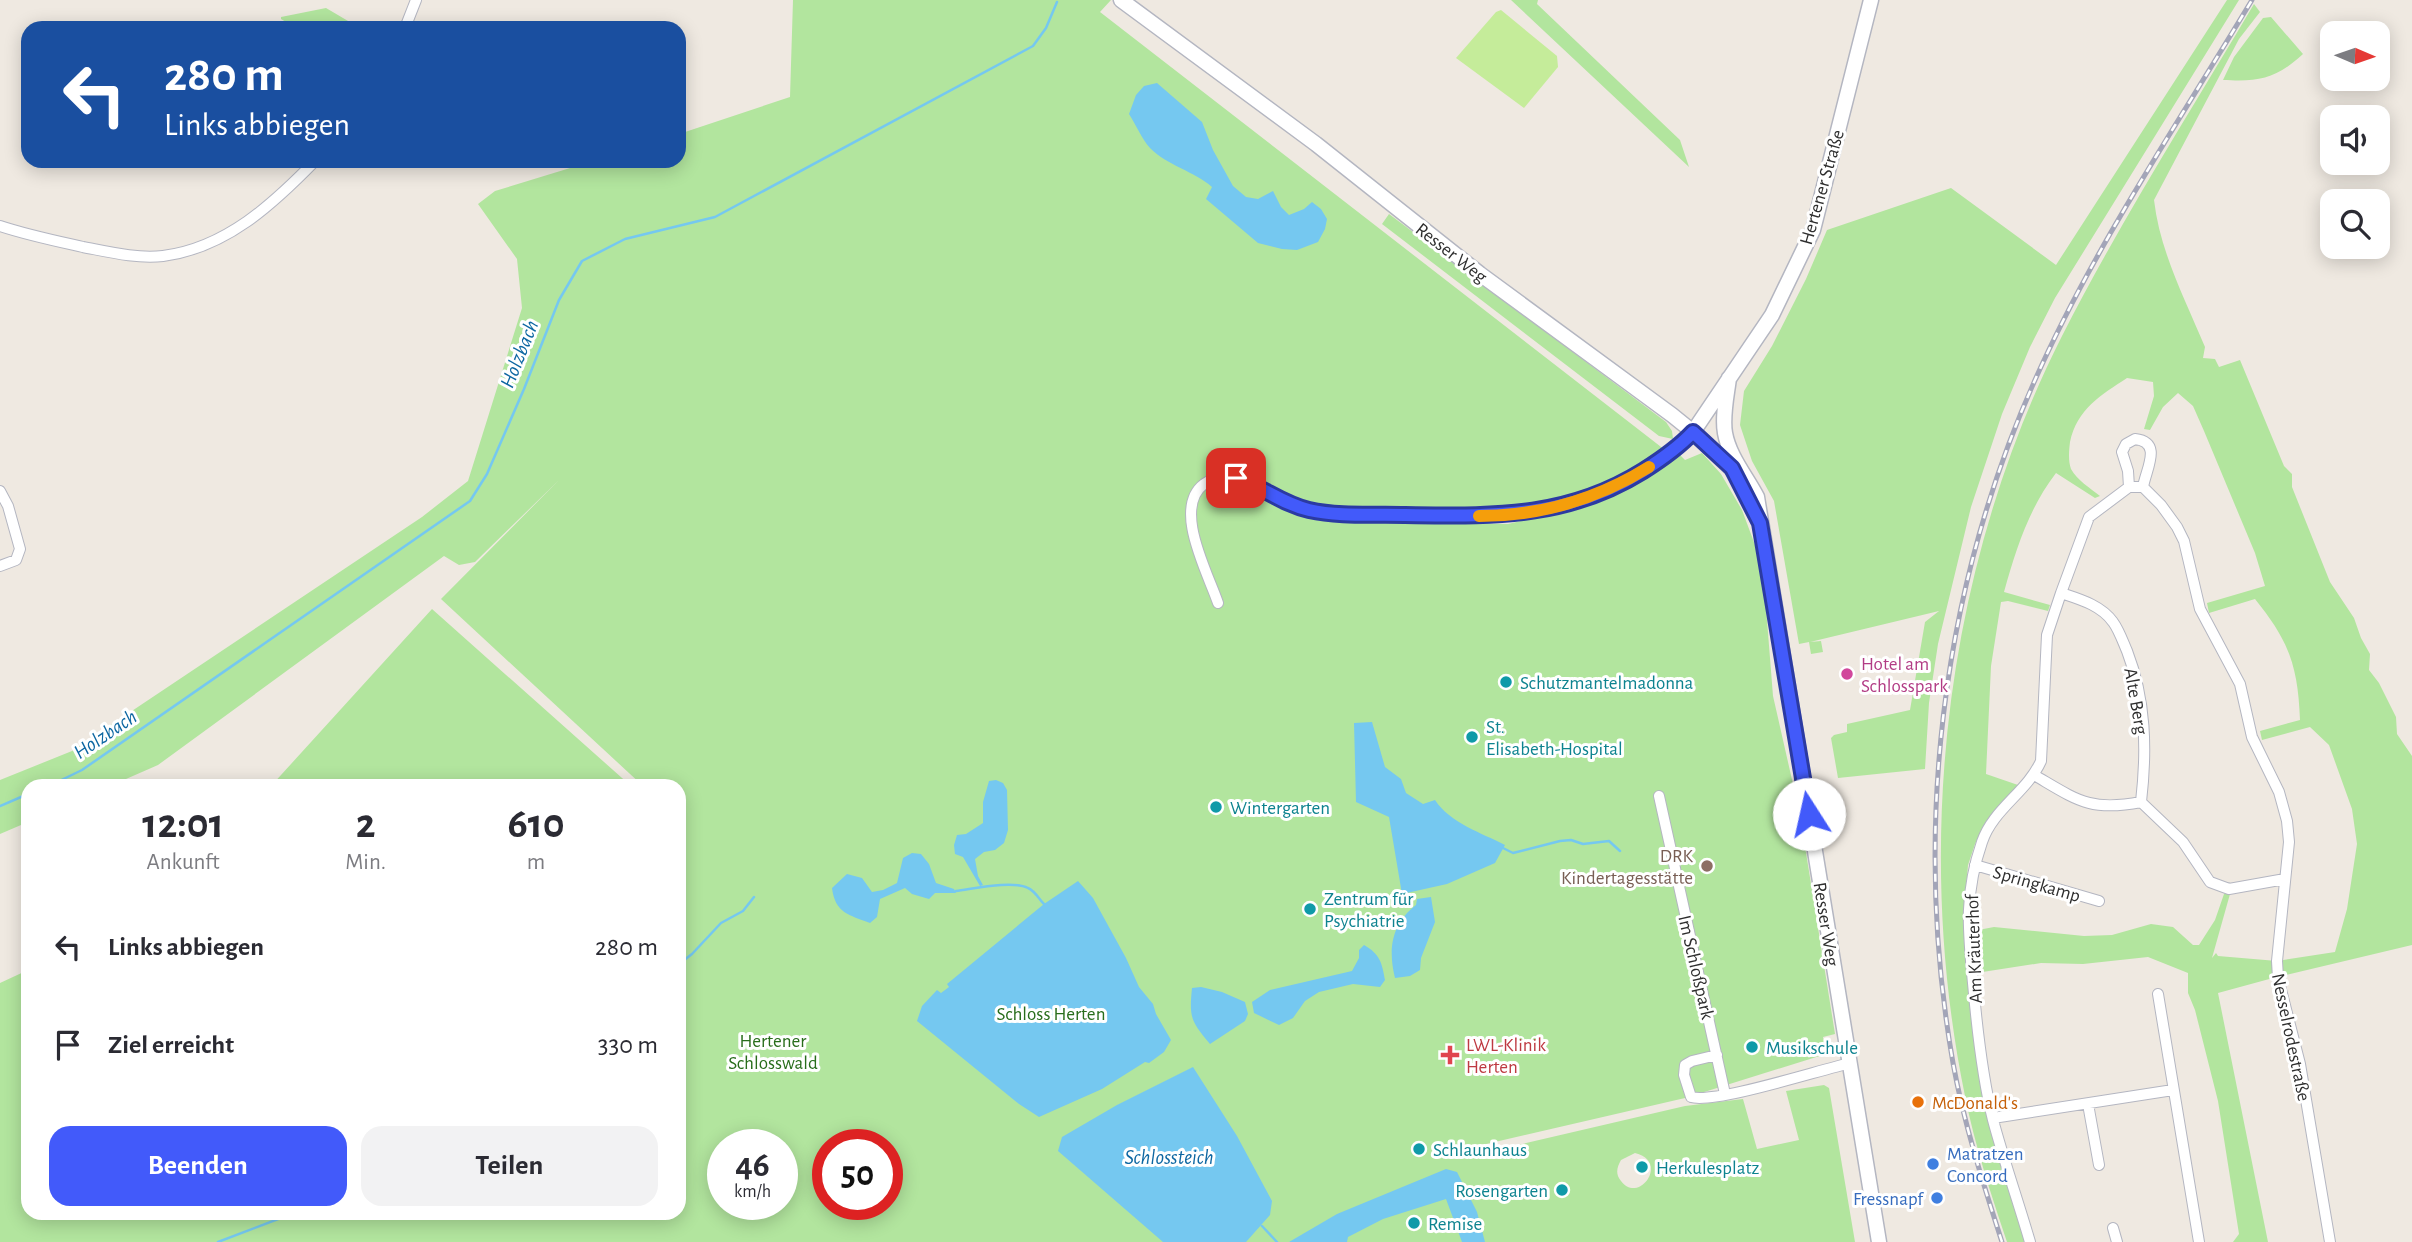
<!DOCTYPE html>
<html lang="de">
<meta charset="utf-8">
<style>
body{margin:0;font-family:"Alegreya Sans",sans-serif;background:#f2f2f3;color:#2b2b33;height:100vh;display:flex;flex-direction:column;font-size:26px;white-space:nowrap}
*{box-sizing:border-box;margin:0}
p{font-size:23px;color:#7c7c81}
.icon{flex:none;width:38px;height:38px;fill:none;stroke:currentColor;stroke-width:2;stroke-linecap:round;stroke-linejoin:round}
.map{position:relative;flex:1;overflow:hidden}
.details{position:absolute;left:21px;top:779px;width:665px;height:441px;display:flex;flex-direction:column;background:#fff;border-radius:21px;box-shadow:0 4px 18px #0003}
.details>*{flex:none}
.guide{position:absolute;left:21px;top:21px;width:665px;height:147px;border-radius:21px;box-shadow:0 4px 18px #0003;background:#1a4fa0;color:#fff;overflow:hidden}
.needle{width:46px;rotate:92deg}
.fabs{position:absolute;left:2320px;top:21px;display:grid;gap:14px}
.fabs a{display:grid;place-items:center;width:70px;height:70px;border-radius:14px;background:#fff;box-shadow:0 4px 18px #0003;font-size:35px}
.speed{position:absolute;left:707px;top:1129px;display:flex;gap:14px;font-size:35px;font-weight:700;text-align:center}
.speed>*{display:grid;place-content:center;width:91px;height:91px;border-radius:50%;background:#fff;box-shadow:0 4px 18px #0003;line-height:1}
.speed small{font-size:18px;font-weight:400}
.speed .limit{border:10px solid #d22;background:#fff;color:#111}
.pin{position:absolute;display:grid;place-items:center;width:60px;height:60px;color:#fff;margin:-30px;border-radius:14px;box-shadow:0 4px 10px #0006}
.me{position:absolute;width:77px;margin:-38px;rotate:350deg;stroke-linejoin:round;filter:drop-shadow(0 0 5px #0008)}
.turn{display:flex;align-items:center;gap:24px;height:147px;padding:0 28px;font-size:32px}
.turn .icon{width:91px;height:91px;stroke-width:2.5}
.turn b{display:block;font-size:49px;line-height:60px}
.eta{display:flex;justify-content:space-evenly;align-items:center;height:119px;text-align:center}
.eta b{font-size:42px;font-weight:600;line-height:49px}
.cta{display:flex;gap:14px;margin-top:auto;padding:14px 28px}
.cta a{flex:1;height:80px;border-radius:21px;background:#425afa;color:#fff;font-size:28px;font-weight:600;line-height:80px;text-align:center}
.cta a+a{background:#f2f2f3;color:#2b2b33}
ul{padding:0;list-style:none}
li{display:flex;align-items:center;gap:21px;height:98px;padding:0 28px}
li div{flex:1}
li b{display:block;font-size:26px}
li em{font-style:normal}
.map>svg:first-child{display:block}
</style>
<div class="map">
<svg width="2412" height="1242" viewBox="0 0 2412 1242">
<rect width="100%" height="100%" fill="#efe9e1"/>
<!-- green -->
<path fill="#b2e59e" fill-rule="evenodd" d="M793,0h318l-11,12 565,438 -26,17 -54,27 -62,11 -66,3 -141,-2 -84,-37 -12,1 12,13 80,33 98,6 98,2 90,-21 79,-51 8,8 17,-7 19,21 21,36 13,35 10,50 8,101 27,119 35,219 -12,3 3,17 -141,44 -216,50 2,8 214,-50 58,-7 14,50 42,-9 -13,-49 38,-6 5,3 26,154h-1855v-259l28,-13v243h651v-427h-36l-202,-187 118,-119 -84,82 -16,3 -15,-9 -286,209 -48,21h-82v36l-28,12v-54l72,-29 350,-234 46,-36 54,-173 -5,-49 -39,-55 17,-13 98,-30h86v-27l111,-37zM723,1144h59v60h-59zM828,1144h59v60h-59zM1635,1153c35,8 4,52 -14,28 -6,-7 -4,-14 0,-21z
M1511,0h27l-1,4 143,136 9,27z
M2227,0h12l-184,298 -25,49 -28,67 -31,93 -33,137 -9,59 -4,66 -87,9 -7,-40 3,-3 13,-3v-8l63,-14 15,-88 14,-11 -129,31 11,-1 2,11 -12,2 -2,-12 -10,2 -25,-143 -22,-40 -12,-36 4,-34 28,-45 34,-67 21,-49 124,-42 105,77z
M2254,4l6,8 -21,27 -85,161c6,52 31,99 51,147l-2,11 12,1 4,8 21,-7 44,106 8,8v13l38,95 24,36 7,20 9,16 -1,16 10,13 17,34 1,17 15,22v189l-139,33 -55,15 50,249h-35l6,-8 -21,-133 -23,-91 -7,-17v-20l-40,-16 -65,7 -42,-1 -65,10 -3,-42 21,-4 90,9 28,-1 39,-11 22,3 20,18h6l16,-25 9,-26h6l-18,64 4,-5 2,3 59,5 58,-9 12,-43 10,-65 -5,-35 -23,-64 -19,-18 -48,13 -2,-9 40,-11c-2,-54 -11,-79 -45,-121l-46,14 -2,-10 58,-17 -10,-33 -51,-122 -11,-25 -15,-13 -15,14 -13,23 -6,-1 10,-33 -1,-14 -26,-4c-26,17 -50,31 -57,64 -1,8 -2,19 1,27 6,11 19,19 29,27l-5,2 -39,-25c-27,35 -40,76 -52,119l46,13 -2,6 -40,-10 -7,1 -10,64 -5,108 32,11 -32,37 -11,22 -7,21 -4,48 39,256 23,73h-19c-16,-48 -32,-96 -42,-146 -52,-253 -20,-529 97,-760 58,-114 127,-222 192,-332z
M326,8l34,20h-64l-15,-9v-2z
M2271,17l32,37c-27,25 -44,28 -80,26l11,-23 29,-39z
M1389,214l277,208 6,9 1,8 -14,-3 -277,-212z
M432,609l199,177h-360z"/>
<!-- pitch -->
<path fill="#c5ec9a" d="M1501,10l56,46 1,11 -34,41 -68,-50 40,-46z"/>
<!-- water -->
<path fill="#75c8f0" d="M1157,83l45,39 11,28 20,36 13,11 12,2 15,-8 8,16 8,8 15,-6 8,-7 9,7 6,10 -2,10 -7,13 -21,8 -15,-1 -24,-6 -52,-44 6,-12c-18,-16 -44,-21 -62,-39 -8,-9 -14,-23 -21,-34l7,-19 8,-9z
M1372,722l13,45 16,12 5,14 17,11 12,-4c15,23 47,33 70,45l-10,18 -48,21 -45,10 -13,-77 -33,-15 -2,-79z
M996,780l7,3 4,7 1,40 -4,13 -9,7 -11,2 -9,7 3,17 5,9 -3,1 -17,-29 -8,-3 -1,-9 3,-10 9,-1 17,-11v-21l6,-21z
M912,853l9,1 8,10 7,19 18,6 2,4h-21l-6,6 -17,-5 -7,-6 -25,11 -3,18 -7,6c-21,-8 -35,-10 -38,-35l15,-14 15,4 10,14 11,-2 14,-7 6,-25z
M1078,881l15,17 33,60 13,29 14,17 3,10 15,26 -7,12 -15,11 -4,-1 -43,27 -63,28 -20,-13 -102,-83 5,-15 15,-16 4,3 8,-6 -2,-3 97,-80z
M1431,897l4,25 -14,36 -1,12 -10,6 -15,2c-7,-28 -4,-54 21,-73l1,-6z
M1364,945c16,9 18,18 21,35l-5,7 -27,-3 -34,8 -14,9 -12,17 -14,7 -25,-12 -2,-11 18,-12 82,-19 7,-13v-8z
M1201,987l21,5 23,10 3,12 -3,7 -35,23c-19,-23 -21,-26 -18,-56z
M1193,1067l44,69 35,65 -2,14 -24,27h-83l-105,-91 4,-14 55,-32z
M1446,1169l11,3 20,40 8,30h-23l-16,-43 -63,20 -35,18 -1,5h-58l48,-28z"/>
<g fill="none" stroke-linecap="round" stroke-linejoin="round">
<!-- stream -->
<path stroke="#75c8f0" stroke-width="2.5" d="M49,786l33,-16 388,-269 17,-27 37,-85 35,-89 23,-39 43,-22 90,-22 318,-171 13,-18 11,-26
M0,806l28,-12
M1503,848l10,5 47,-12 11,-1 12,4 26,-3 11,10
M956,891c17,-2 56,-11 72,-3 7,3 11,11 16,16
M679,964l13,-10 29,-31 22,-12 11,-14
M1262,1226l15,16
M218,1242l76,-29"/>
<!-- minor casing -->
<g stroke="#b4b6c1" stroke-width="12">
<path id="minor" d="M405,28l11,-28
M0,226c27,9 56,15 83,21 26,5 54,12 80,9 63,-8 110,-52 152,-95
M2143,487h-14l-1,-16 -6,-19 4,-8 9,-5c28,3 11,30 8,48l18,18 16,22 7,14 16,68 40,75 12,53 27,55 8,29 2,21 -12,119 1,17 22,86 30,178
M0,491l8,15 12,43 -4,11 -16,6
M2061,593c18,6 40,12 52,29 6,8 10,20 14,29 19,49 20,99 14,151
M1218,603c-10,-30 -46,-95 -14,-119 10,-7 21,-9 32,-6 26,8 46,26 73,32 31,7 65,4 96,5 88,1 161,4 238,-44 19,-12 35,-23 50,-39
M2034,775c43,25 56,37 107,27l42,40 27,40 19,7 56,-10
M1659,796l66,298
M1975,865l124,36
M2158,994l41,248
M1717,1055l-25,6 -7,4 -1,10 7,22c24,7 128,-27 160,-34
M2088,1104l11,61
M1993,1118l180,-28
M2113,1228l4,14
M2030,1242c-12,-41 -26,-81 -37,-122 -11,-44 -16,-91 -20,-137 -5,-53 -9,-89 9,-141 11,-33 45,-50 59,-81l6,-126 14,-42 28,-76 40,-30"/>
</g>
<!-- secondary casing -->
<g stroke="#b4b6c1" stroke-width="17">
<path id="secondary" d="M1121,0l195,144 164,130 192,141 21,17 42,40
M1729,378c-2,17 -7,38 -4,55 4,23 21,43 32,64l122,745
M1693,432l79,-117 41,-85 58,-230"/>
</g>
<!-- minor -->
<use href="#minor" stroke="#fff" stroke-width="10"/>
<!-- secondary -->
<use href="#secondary" stroke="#fff" stroke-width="14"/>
<!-- rail casing -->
<g stroke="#a3a5b8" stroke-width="5">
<path id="rail" d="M2002,1242c-19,-59 -38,-118 -49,-179 -40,-229 -13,-470 82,-683 59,-133 142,-255 217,-380"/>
</g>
<!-- rail -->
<use href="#rail" stroke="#fff" stroke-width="2.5" stroke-dasharray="8" stroke-linecap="butt"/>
</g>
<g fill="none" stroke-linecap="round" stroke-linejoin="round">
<!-- route casing -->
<g stroke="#2b3aa2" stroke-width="18">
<path id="route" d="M1236,478c26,8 46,26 73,32 31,7 65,4 96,5 88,1 161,4 238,-44 19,-12 35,-23 50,-39l39,36 28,55 49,291"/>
</g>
<!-- route -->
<use href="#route" stroke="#425afa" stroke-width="12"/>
<!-- slow -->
<path stroke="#f59e0b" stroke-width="12" d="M1479,516c62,0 117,-16 170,-49"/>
</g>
<!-- markers -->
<circle fill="#d1479c" stroke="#fff" stroke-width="2.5" cx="1847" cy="674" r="7"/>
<g fill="#0f9aa8" stroke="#fff" stroke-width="2.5">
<circle cx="1506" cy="682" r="7"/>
<circle cx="1472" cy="737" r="7"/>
<circle cx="1216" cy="807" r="7"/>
<circle cx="1310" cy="909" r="7"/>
<circle cx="1752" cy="1047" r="7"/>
<circle cx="1419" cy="1149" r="7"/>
<circle cx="1642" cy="1167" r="7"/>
<circle cx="1562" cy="1190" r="7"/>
<circle cx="1414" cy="1223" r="7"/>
</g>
<circle fill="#8d6e63" stroke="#fff" stroke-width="2.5" cx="1707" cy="866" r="7"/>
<path fill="#e0444e" stroke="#fff" stroke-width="2.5" d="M1446.5 1044.5h7v7h7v7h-7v7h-7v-7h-7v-7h7z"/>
<circle fill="#e8710a" stroke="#fff" stroke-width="2.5" cx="1918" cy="1102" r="7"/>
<g fill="#3f7fe0" stroke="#fff" stroke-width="2.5">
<circle cx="1933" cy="1164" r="7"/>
<circle cx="1937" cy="1198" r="7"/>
</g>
<g text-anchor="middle" stroke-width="6" stroke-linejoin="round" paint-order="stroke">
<!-- street labels -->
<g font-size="19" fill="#2e2e2e" stroke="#fff">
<text transform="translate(1821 187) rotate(-74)" y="7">Hertener Straße</text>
<text transform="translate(1452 252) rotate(38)" y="7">Resser Weg</text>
<text transform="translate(2137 701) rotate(80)" y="7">Alte Berg</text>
<text transform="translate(2037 883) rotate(16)" y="7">Springkamp</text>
<text transform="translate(1827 924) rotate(81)" y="7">Resser Weg</text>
<text transform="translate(1973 949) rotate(-92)" y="7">Am Kräuterhof</text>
<text transform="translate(1697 967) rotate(77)" y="7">Im Schloßpark</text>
<text transform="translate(2292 1037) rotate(78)" y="7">Nesselrodestraße</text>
</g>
<!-- hotel labels -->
<g font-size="19" fill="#b23c85" stroke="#fff" text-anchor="start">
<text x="1861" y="670">Hotel am<tspan x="1861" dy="22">Schlosspark</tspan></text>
</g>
<!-- culture labels -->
<g font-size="19" fill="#0d838f" stroke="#fff" text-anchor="start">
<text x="1520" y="689">Schutzmantelmadonna</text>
<text x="1486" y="733">St.<tspan x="1486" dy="22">Elisabeth-Hospital</tspan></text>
<text x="1230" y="814">Wintergarten</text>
<text x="1324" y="905">Zentrum für<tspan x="1324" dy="22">Psychiatrie</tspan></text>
<text x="1766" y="1054">Musikschule</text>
<text x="1433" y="1156">Schlaunhaus</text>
<text x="1656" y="1174">Herkulesplatz</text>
<text x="1548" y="1197" text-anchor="end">Rosengarten</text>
<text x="1428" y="1230">Remise</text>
</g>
<!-- education labels -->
<g font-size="19" fill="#785e54" stroke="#fff" text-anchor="end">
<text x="1693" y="862">DRK<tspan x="1693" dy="22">Kindertagesstätte</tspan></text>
</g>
<!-- park labels -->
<g font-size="19" fill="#286d1b" stroke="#fff">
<text x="1051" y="1020">Schloss Herten</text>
<text x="773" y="1047">Hertener<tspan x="773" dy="22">Schlosswald</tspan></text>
</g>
<!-- health labels -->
<g font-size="19" fill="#be3a42" stroke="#fff" text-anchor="start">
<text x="1466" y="1051">LWL-Klinik<tspan x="1466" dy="22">Herten</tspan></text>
</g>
<!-- food labels -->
<g font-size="19" fill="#c56008" stroke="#fff" text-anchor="start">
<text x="1932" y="1109">McDonald's</text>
</g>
<!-- shop labels -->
<g font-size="19" fill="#366cbe" stroke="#fff" text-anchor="start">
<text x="1947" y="1160">Matratzen<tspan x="1947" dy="22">Concord</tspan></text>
<text x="1923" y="1205" text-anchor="end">Fressnapf</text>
</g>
<!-- water labels -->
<g font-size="21" font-style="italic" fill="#0d67a2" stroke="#fff">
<text transform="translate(519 354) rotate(-68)" y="7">Holzbach</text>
<text transform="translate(105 734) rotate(-34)" y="7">Holzbach</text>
<text x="1169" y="1164">Schlossteich</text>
</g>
</g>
</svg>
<div class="fabs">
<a><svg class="needle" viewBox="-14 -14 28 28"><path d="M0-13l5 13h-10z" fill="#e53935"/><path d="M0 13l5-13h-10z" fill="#7c7c81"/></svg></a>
<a><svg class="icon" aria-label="sound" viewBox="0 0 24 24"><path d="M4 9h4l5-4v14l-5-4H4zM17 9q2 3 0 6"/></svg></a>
<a><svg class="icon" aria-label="search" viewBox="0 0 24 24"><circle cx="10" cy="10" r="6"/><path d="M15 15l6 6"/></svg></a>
</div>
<div class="speed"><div>46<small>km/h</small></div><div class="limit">50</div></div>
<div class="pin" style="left:1236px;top:478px;background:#d93025"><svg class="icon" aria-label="arrive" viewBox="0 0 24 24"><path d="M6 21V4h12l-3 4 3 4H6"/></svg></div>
<svg class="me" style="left:1809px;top:814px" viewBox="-20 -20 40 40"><circle r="19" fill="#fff"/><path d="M0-13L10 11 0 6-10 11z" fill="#425afa"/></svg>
<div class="guide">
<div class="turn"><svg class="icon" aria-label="left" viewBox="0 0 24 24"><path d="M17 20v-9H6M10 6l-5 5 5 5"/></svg><div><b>280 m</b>Links abbiegen</div></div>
</div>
<section class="details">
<div class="eta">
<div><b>12:01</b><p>Ankunft</p></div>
<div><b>2</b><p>Min.</p></div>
<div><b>610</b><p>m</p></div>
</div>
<ul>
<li><svg class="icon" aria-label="left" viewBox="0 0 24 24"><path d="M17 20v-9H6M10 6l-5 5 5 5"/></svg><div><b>Links abbiegen</b></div><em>280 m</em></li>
<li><svg class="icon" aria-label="arrive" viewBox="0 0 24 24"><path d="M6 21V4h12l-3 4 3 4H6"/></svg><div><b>Ziel erreicht</b></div><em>330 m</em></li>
</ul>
<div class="cta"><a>Beenden</a><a>Teilen</a></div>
</section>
</div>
